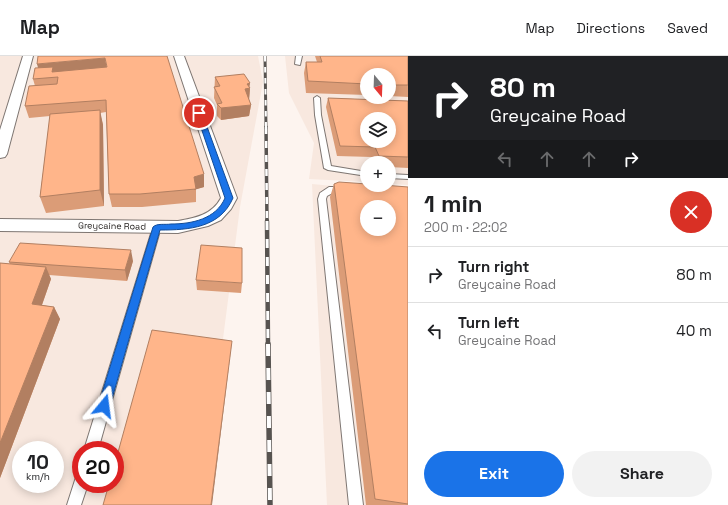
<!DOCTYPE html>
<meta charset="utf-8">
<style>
body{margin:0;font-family:"Space Grotesk",sans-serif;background:#f2f2f2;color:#202124;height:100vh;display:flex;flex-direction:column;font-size:15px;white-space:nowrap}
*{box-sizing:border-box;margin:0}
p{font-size:13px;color:#757577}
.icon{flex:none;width:22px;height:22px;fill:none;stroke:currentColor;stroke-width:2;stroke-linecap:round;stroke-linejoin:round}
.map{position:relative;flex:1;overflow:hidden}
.sheet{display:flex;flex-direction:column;background:#fff;width:320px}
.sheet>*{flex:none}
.banner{background:#202124;color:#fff;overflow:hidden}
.needle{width:26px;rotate:161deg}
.controls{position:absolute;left:360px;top:12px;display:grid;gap:8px}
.controls a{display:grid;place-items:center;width:36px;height:36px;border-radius:50%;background:#fff;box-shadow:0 2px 10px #0003;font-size:20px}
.speed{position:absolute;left:12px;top:385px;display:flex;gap:8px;font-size:20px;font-weight:700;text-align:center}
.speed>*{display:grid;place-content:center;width:52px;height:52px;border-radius:50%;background:#fff;box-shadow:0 2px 10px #0003;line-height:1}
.speed small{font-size:10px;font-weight:400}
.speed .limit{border:6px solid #d22;background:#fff;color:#111}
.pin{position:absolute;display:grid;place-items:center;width:34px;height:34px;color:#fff;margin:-17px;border:2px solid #fff;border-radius:50%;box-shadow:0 1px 4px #0007}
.me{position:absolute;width:44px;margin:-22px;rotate:16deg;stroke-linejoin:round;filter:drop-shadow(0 0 3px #0008)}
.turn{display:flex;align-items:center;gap:14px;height:84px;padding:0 16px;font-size:18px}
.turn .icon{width:52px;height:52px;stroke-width:2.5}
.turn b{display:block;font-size:28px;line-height:34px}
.lanes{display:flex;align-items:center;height:38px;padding:0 16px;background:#0003;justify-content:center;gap:20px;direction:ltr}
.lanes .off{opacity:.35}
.round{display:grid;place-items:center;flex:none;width:42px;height:42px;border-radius:21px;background:#f2f2f2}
.overview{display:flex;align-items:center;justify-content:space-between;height:68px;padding:0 16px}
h1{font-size:24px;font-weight:600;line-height:30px}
.action{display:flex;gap:8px;margin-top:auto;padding:8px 16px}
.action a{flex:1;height:46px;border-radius:24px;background:#1a73e8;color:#fff;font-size:16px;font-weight:600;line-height:46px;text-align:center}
.action a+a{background:#f2f2f2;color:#202124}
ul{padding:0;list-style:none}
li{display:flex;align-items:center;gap:12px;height:56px;padding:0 16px;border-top:1px solid #e0e0e0}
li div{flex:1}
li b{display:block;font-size:15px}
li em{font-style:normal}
header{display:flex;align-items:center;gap:24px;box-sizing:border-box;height:56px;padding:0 20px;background:#fff;border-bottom:1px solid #e0e0e0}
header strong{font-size:19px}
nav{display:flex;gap:22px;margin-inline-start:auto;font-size:14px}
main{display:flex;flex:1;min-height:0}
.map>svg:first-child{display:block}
</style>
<header>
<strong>Map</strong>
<nav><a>Map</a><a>Directions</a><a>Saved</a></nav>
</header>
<main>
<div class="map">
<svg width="408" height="449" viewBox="0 0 408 449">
<rect width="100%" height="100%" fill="#fdf4ef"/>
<!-- built -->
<path fill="#f8e8df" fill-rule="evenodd" d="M0,0h258l5,26 -23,125 -25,194 -9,104h-206zM21,394h34v34h-34zM81,394h34v34h-34z
M285,0h123v129l-19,-1v-21h-22v19l-58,-3 5,-36 -25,-50zM367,19h22v22h-22zM367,63h22v22h-22z
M312,128l96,9v312h-81zM367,151h22v22h-22z"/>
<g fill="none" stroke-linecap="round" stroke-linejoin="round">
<!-- service casing -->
<g stroke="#7e7672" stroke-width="2">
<path id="service" d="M296,0h6l-2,9 -5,-1z
M317,40l3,2 1,17 10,51 36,6v4l-39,-6 -4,-2 -9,-53 -1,-17z
M389,118l19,1v4l-19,-1z
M329,131h17l4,2c-6,5 -14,1 -23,7l-1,3 37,306h-14l-31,-306 2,-6z
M157,168l4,3 -63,223h-14l69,-223z
M81,419v9h7l-7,21h-14l9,-28z"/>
</g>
<!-- minor casing -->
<g stroke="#7e7672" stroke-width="2">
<path id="minor" d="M23,0h10l-26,98 -2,3 -5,1v-28z
M174,0h10l53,142 -6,11 -10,11 -13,6 -30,7 -178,-2v-12l178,2c17,-3 34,-6 43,-23z"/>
</g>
<!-- service -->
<use href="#service" fill="#fff" fill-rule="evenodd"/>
<!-- minor -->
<use href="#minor" fill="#fff" fill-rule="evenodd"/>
<!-- rail-far3 casing -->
<g stroke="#575350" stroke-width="3">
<path id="rail-far3" d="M265,0l1,72"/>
</g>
<!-- rail-far2 casing -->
<g stroke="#575350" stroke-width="3.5">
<path id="rail-far2" d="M266,71l1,95"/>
</g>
<!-- rail-far1 casing -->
<g stroke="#575350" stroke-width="4.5">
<path id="rail-far1" d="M267,165l1,124"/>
</g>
<!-- rail casing -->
<g stroke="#575350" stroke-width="5.5">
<path id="rail" d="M268,288l2,161"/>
</g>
<!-- rail-far3 -->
<use href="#rail-far3" stroke="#fff" stroke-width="2" stroke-dasharray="5.5" stroke-linecap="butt"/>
<!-- rail-far2 -->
<use href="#rail-far2" stroke="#fff" stroke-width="2.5" stroke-dasharray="7" stroke-linecap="butt"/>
<!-- rail-far1 -->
<use href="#rail-far1" stroke="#fff" stroke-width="3" stroke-dasharray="9" stroke-linecap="butt"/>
<!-- rail -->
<use href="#rail" stroke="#fff" stroke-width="4" stroke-dasharray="12" stroke-linecap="butt"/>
</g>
<!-- wall -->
<path fill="#db9c77" d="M167,0l37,131 -8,2v13l-54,5h-30l-3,-13 -3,-82 -6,1 3,12 1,81 -58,7 -6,-16 10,-81 -21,2 -4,-12 10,-20 -2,-7z
M315,0h93v41l-19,-1v-21h-22v20l-61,-2 -2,-20 2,-11h11z
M215,21l35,6 -1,4 1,1 -1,12 2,5 -2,11 -28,4 -4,-4v-11l-3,-7z
M328,42l80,3v67l-19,-1v-4h-15l-2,-6 -35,-1 -11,-49z
M334,128l74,3v318h-42l-36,-308z
M133,205l-6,20 -78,-6 2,4 -9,26 12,2 6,12 -60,159v-215l10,1 -1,-2z
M196,224l46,3 -1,10 -44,-3z"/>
<!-- shaded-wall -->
<path fill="#b27f61" d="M105,2l2,11 -67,6 -3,-11z
M250,27l-1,6 1,-1 -1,12 -5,1 1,-12 2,-5z
M251,49l-2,11 -28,4v-12z
M100,54l3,15 1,81 -4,-16z
M204,118v13l-10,3v-13z
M131,194l2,11 -6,20 -2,-11z
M46,211l5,12 -13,37 -6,-12z
M54,251l6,12 -60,159v-35z
M232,285l-20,164h-1z"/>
<!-- building -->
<path fill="#ffb58a" stroke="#b27f61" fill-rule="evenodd" d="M38,0h129l37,118 -10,3 2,12 -56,5h-31l-3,-94 -81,6 4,-20 28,-2 1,-7 -25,2 2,-11 18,-1 -1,5 55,-5 -2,-9 -68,6z
M320,0h88v29h-19v-10h-22v9l-59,-3 -2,-19h16z
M244,18l6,9 -3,1 3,4 -5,1 6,16 -30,3 -4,-4 5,-1 -8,-16 6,-1 -5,-9z
M328,42l80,3v56l-29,-1 -4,-9 -35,-1zM367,63h22v22h-22z
M100,54v80l-60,7 10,-83z
M339,126l28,2v1h16l25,2v317l-33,-5 -41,-315zM367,151h22v22h-22z
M20,187l111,7 -6,20 -116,-8z
M201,189l41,3v35l-46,-3z
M0,207l46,4 -14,37 22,3 -54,136z
M152,274l80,11 -21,164h-108l6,-21h6v-21z"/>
<!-- route -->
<path fill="#1a73e8" stroke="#114b97" d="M199,55l3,2 31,85c-13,30 -44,32 -73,32l-50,176 -2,3 -4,2 -4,-2 -2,-3 55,-179c4,-4 12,-2 18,-3 21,0 45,-5 54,-26l-29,-85z"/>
<g text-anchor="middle" stroke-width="3" stroke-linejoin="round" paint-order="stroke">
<!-- far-street labels -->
<g font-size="9" fill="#262321" stroke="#fff">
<text transform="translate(112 170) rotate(1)" y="3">Greycaine Road</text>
</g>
</g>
</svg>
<div class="controls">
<a><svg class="needle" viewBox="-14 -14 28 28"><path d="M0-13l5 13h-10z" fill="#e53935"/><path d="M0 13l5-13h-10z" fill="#757577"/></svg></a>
<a><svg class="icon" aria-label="layers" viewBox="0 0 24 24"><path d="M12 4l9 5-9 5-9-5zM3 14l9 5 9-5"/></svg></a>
<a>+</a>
<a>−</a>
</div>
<div class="speed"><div>10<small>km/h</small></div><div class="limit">20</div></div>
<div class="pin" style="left:199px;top:57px;background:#d93025"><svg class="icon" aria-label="arrive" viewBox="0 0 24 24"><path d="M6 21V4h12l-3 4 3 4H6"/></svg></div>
<svg class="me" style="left:104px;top:350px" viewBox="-20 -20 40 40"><path d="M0-17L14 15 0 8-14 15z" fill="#1a73e8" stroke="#fff" stroke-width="4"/></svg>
</div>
<section class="sheet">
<div class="banner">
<div class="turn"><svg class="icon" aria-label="right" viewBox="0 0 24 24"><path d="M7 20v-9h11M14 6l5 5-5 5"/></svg><div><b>80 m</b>Greycaine Road</div></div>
<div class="lanes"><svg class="icon off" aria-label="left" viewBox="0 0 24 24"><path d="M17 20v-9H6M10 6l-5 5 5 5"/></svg><svg class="icon off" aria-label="ahead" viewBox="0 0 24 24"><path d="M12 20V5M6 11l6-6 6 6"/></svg><svg class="icon off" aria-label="ahead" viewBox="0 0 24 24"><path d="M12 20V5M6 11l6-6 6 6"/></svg><svg class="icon" aria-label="right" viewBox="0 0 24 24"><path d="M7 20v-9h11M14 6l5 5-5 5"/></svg></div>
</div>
<div class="overview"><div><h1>1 min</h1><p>200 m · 22:02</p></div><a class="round" style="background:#d93025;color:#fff"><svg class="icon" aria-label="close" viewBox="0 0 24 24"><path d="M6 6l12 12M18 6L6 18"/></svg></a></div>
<ul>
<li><svg class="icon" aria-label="right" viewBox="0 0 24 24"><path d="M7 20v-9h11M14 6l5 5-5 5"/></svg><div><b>Turn right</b><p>Greycaine Road</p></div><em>80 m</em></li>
<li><svg class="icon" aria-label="left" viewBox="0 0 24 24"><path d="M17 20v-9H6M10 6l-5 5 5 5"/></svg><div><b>Turn left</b><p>Greycaine Road</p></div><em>40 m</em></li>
</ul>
<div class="action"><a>Exit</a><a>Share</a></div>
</section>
</main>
